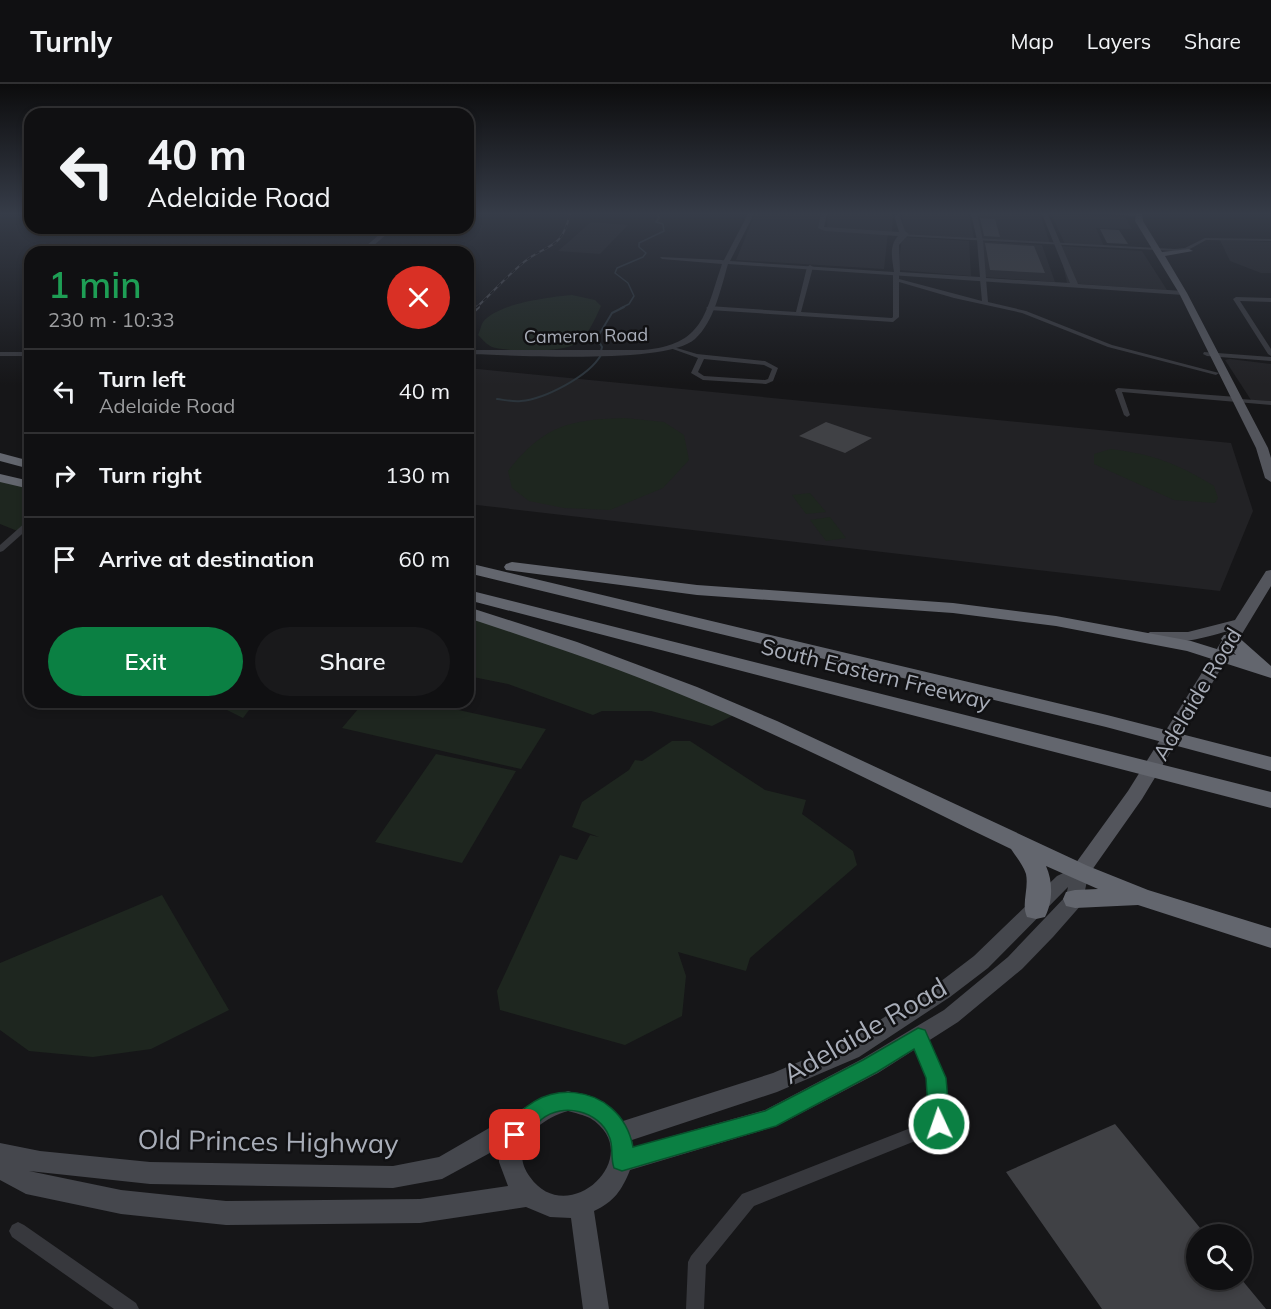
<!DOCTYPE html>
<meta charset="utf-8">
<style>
body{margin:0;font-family:Mulish,sans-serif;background:#19191b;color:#f1f3f6;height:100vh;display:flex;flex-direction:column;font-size:22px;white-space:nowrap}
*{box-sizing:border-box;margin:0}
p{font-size:20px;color:#9c9d9f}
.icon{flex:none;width:33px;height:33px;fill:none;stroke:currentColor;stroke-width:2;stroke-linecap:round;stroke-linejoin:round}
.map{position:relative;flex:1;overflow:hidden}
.details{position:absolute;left:24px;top:162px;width:450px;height:462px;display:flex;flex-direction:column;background:#101012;border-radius:18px;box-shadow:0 3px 9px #0003,0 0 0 2px #303032}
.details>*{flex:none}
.top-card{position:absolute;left:24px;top:24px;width:450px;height:126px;border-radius:18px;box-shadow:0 3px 9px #0003,0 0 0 2px #303032;background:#101012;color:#f1f3f6;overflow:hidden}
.controls{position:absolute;left:1186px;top:1140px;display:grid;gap:12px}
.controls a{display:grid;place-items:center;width:66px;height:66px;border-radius:50%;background:#101012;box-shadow:0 3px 9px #0003,0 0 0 2px #303032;font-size:30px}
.pin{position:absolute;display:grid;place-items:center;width:51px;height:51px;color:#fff;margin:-26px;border-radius:12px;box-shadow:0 3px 9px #0006}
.me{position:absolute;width:66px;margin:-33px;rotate:357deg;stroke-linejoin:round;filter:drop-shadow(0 0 4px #0008)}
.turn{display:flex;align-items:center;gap:21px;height:126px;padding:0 24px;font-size:27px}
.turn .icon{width:78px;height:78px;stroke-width:2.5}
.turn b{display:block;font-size:42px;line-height:51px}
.round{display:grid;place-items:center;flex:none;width:63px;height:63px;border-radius:32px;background:#19191b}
.overview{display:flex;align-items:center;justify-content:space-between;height:102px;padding:0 24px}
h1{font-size:36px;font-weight:600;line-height:45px;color:#1e9e55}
.action{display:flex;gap:12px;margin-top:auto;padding:12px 24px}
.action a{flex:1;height:69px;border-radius:36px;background:#0b8043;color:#fff;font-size:24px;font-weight:600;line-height:69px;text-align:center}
.action a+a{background:#19191b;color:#f1f3f6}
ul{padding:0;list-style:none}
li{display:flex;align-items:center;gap:18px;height:84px;padding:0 24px;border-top:2px solid #303032}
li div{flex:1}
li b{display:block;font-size:22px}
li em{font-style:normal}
header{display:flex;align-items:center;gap:36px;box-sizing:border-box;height:84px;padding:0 30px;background:#101012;border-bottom:2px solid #303032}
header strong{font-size:28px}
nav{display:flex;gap:33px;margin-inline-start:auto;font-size:21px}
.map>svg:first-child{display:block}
</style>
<header>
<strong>Turnly</strong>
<nav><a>Map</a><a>Layers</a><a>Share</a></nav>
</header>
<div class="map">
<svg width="1271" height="1225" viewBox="0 0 1271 1225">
<rect width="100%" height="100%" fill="#161618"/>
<!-- built -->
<path fill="#222225" d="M755,130h68l-2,14 6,1 1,-15h65l-1,18 -4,1 -4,36 -148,-9z
M902,130h67l5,24 -71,-4z
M977,130h63l10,29 -72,-5z
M1051,130l74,3 7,12 -36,-1 8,18 -39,-2z
M591,138l37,3 -28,29 -42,-3z
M902,153l67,4 2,35 -73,-6z
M1220,156l51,2v31h-10l-31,-12z
M981,157l61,4 13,37 -71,-5z
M1059,162l83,5 25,39 -100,-7z
M1230,275l41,5v37l-20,-1 -26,-40z
M468,284l763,75 22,68 -33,80 -752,-87z"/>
<!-- green -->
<path fill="#1e261f" d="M572,211l23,5 6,6c-6,13 -14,34 -30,40 -15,6 -63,6 -79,1 -5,-2 -10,-8 -14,-12 2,-4 3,-10 5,-13 15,-19 67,-25 89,-27z
M624,334l40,4 20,13 5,25 -26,28 -53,22 -46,-2 -35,-7 -17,-13 -4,-17c36,-45 59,-51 116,-53z
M1111,365c44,6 65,14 103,37l4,12 -3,5 -41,-3 -80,-36v-10z
M0,394l30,7v51l-30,-12z
M810,409l16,19 -20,2 -14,-19z
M830,433l16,21 -20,3 -16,-21z
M468,528l272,100 -28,14 -61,-15h-49l-9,4 -85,-31 -40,-8z
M211,618h44l-12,16z
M364,618h58l124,27 -25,40 -179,-41z
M672,657h18l75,49 41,10 -4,14 51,37 4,14 -107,93 -4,13 -68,-19 8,24 -4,40 -57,29 -125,-35 -3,-19 63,-136 17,5 13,-25 9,2 -27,-10 10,-25 47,-32 6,-10 7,1z
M436,670l80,17 -54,92 -87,-21z
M162,811l67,115 -78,39 -58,8 -64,-6 -29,-21v-67z"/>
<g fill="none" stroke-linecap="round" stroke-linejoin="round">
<!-- stream-far1 -->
<path stroke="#2c353c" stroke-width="1.5" d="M621,224l8,-4 5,-8 -6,-13 -13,-10 2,-5 26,-11 3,-4 -7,-6v-4l25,-12 -1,-7 -7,-2 3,-4 -1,-4"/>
<!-- stream -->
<path stroke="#2c353c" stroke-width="2" d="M601,267l1,-4 -5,-9 15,-25 12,-6
M497,315c8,1 16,3 24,2 24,-2 68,-25 80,-46"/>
</g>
<!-- building -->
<path fill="#404145" d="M980,134l15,1 5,18 -16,-1z
M1100,145l19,1 9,14 -21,-1z
M985,159l49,3 11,27 -55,-3z
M826,338l46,16 -27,15 -46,-17z
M1115,1040l90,110h-8v46h45l24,29h-164l-96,-137z"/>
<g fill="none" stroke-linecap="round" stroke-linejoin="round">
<!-- minor -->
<path fill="#37383d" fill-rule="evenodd" d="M902,150l273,15 10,-1 20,-10 66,1v2l-65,-1 -18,10 -13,1 -275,-15z
M660,173l62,3 3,2 -3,2 -60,-5z
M810,181l3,2 -12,45 91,6 1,-1v-42l3,-2 3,2v4l83,22 -2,-22 3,-2 3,2 2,23 38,9 86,34 107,28 -3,2 -108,-28 -86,-34 -68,-15 -55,-16v35l-6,5 -184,-12 -3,-2 3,-2 87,6 11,-45z
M1236,213l35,1v4l-31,-1 31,48v7l-3,-2 -35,-55z
M670,262l27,8 68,7 13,7 -5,13 -7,3 -63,-4 -12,-7 7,-15 -28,-10zM704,275l60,6 8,4 -4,10 -3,1 -61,-4 -6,-4z
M1118,304l119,9 3,2 31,2v4l-149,-13 8,23 -3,2 -3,-2 -9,-25z
M27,437h3v6l-27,24 -3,1v-7z
M918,946l5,1 21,47 3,46 -2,5 -191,77 -48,59 -2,44h-18l2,-47 3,-6 51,-62 189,-74 -3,-42 -17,-42 2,-5z
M18,1138l6,3 112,78 3,6h-25l-102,-72 -3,-6 3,-6z"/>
<!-- tertiary -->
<path fill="#37383d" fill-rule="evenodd" d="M748,130h6l-24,47 164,11c-2,-14 -5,-26 4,-36l-73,-5 -7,-3 3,-14h6l-3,13 75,5 -5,-17 5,-1 6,17 4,3 -10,11 1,27 80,5 -3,-37 -6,-26h6l6,26 3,38 84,5 -28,-69h6l30,70 105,7 3,2 -3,2 -455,-31c-7,24 -14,58 -33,75 -28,26 -183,16 -227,15v-4h175c61,-5 62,-36 79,-86l-3,-2 5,-2z
M1107,130h34l-3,2z
M387,144h7l-28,24h-7z
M0,268h30v4h-30z
M1204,268l67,5v4l-64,-5 -4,-2z"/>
<!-- secondary -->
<path fill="#45474d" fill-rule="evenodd" d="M1080,781l6,2 3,5 -7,32 -29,33 -31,32 -64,53 -80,51 -101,53 -147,44c-8,20 -16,32 -36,41l15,98h-26l-12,-91 -21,-1 -24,-10 -106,16 -194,2 -105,-11 -95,-20 -26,-14v-37l40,8 110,11 243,4 46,-9 90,-52 39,-14 36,11 19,19 150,-48 70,-30 93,-58 38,-29 83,-80zM1068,803l-2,9 -58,61 -64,53 -82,49 -97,51 -132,37 -1,-7 145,-48 82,-35 91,-60 38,-29zM568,1027c7,2 16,4 22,7 59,37 -22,113 -60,59 -23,-31 9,-58 38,-66zM499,1064v14l9,24 -88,13 -194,2 -105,-11 -92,-19 121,13 243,4 49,-9z"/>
<!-- primary -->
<path fill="#53555c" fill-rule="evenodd" d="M1136,130h6l1,7 19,31 27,-3 4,2 -28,5 22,37 81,155 3,10v24l-6,-4 -9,-30 -77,-155 -44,-72z
M1271,486v16l-129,213 -55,78 -7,2 -7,-2 -3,-5 3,-5 55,-76 100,-160c-18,5 -72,21 -86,6l8,-5h38l47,-12 31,-49z"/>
<!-- motorway -->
<path fill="#63666e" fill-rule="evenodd" d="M0,369l30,8v8l-30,-8z
M0,390l30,7v8l-30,-7z
M512,478l185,23 256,18 103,13 135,25 45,14 -15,-16 3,-4h12l35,31v12l-84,-27 -131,-25 -103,-13 -256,-18 -191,-25 -2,-3 2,-3z
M468,479l639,152 164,42v14l-165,-44 -638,-154z
M468,506l803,202v16l-803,-208z
M468,523l109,35 120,45 80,34 311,145 60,24 123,38v20l-133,-43 -63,3 -9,-2 -3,-7 3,-7 9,-2 23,-1 -52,-23c7,15 7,36 -1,51l-9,2 -9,-2c-6,-13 2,-28 -1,-43 -3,-9 -9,-16 -15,-25 -109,-52 -217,-109 -329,-154 -70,-29 -142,-53 -214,-77z"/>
<!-- rail-far1 casing -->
<g stroke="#4a4c52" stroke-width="2">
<path id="rail-far1" d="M476,224c16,-15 31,-32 48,-46 25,-20 37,-11 46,-48"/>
</g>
<!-- rail casing -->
<g stroke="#4a4c52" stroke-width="4">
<path id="rail" d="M468,232l10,-9"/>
</g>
<!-- rail-far1 -->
<use href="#rail-far1" stroke="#111113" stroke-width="1.5" stroke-dasharray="5" stroke-linecap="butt"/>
<!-- rail -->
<use href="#rail" stroke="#111113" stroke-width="2" stroke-dasharray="7" stroke-linecap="butt"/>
</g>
<!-- sky -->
<linearGradient id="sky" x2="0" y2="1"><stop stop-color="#0c0c0d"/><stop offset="0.43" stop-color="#363c48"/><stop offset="1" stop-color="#363c48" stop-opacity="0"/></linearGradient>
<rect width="1271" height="301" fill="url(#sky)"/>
<!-- route -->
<path fill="#0b8043" stroke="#07532c" stroke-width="1.5" d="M918,944l7,2 21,48 4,46 -3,7 -8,3 -7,-3 -3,-7 -3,-46 -12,-29 -37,23 -101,54 -154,45 -8,-3c-4,-11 0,-22 -5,-32 -10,-25 -46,-34 -67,-17 -10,8 -15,21 -27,26l-7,-3 -3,-7c27,-62 115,-55 128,12l132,-36 98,-51z"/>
<g text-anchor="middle" stroke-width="5" stroke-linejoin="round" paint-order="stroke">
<!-- far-street labels -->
<g font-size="18" fill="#a8adb8" stroke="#111113">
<text transform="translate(586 252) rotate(-1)" y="6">Cameron Road</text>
</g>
<!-- street labels -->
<g font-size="22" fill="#a8adb8" stroke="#111113">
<text transform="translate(876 590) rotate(14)" y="8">South Eastern Freeway</text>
<text transform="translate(1197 610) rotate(-59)" y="8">Adelaide Road</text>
</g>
<!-- near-street labels -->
<g font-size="27" fill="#a8adb8" stroke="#111113">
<text transform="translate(865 947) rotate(-30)" y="9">Adelaide Road</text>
<text transform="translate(268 1058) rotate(1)" y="9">Old Princes Highway</text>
</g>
</g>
</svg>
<div class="controls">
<a><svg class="icon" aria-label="search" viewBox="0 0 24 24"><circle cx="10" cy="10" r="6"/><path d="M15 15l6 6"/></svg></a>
</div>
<div class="pin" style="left:515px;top:1051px;background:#d93025"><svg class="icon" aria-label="arrive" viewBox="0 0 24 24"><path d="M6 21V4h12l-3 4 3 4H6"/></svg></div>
<svg class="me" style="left:939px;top:1040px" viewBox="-20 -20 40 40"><circle r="17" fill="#0b8043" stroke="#fff" stroke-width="3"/><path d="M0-11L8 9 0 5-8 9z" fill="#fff"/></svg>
<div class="top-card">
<div class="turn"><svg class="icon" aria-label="left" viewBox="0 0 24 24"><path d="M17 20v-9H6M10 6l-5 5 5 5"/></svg><div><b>40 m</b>Adelaide Road</div></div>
</div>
<section class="details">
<div class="overview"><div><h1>1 min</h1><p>230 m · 10:33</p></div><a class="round" style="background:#d93025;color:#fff"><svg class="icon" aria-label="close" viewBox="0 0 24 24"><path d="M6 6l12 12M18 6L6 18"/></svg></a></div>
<ul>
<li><svg class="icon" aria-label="left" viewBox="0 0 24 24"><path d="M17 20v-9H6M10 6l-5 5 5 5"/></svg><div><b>Turn left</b><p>Adelaide Road</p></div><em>40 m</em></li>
<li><svg class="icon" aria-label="right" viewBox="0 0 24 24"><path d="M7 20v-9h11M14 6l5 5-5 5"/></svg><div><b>Turn right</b></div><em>130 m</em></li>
<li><svg class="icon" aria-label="arrive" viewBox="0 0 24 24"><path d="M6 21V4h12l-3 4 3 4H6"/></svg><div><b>Arrive at destination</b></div><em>60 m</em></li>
</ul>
<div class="action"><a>Exit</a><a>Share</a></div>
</section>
</div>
